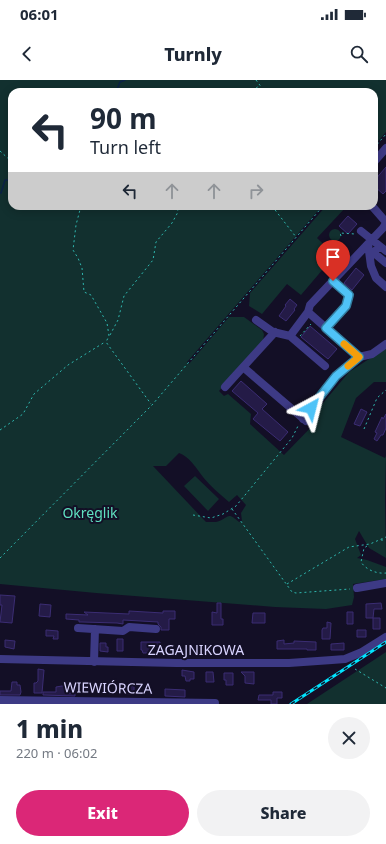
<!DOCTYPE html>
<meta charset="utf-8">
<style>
body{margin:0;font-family:"Noto Sans",sans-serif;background:#f2f2f3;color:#1f2937;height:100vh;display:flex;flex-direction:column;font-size:15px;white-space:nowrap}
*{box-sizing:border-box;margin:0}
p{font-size:13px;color:#747a83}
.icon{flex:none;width:22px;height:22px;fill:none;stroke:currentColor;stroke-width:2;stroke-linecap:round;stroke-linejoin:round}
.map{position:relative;height:624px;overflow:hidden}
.drawer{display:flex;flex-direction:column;background:#fff;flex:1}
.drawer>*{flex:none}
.top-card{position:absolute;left:8px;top:8px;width:370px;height:122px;border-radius:12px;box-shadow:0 2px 10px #0003;background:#fff;color:#1f2937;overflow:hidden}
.pin{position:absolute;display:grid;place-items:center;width:34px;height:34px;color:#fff;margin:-41px -17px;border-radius:50% 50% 50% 0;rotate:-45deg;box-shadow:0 0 4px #0007}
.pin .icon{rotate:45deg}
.me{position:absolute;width:44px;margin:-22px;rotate:38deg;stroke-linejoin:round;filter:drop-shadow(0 0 3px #0008)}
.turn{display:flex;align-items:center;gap:14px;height:84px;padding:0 16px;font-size:18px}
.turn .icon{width:52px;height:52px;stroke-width:2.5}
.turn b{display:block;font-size:28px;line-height:34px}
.lanes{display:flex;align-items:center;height:38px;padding:0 16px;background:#0003;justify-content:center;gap:20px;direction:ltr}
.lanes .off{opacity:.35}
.round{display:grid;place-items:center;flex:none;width:42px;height:42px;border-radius:21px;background:#f2f2f3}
.headline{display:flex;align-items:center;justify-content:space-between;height:68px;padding:0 16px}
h1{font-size:24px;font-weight:800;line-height:30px}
.action{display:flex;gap:8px;margin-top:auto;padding:8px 16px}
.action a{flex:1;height:46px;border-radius:24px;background:#db2777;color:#fff;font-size:16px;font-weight:800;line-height:46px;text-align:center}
.action a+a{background:#f2f2f3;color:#1f2937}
.status{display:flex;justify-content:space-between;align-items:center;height:28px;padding:0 20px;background:#fff;direction:ltr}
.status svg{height:11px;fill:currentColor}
header{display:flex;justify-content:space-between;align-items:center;height:52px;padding:0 16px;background:#fff;font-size:18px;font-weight:800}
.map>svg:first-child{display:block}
</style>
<div class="status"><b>06:01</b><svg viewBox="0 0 49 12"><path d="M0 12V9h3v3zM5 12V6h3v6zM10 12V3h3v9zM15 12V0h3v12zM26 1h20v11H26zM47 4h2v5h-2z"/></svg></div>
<header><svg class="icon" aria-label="back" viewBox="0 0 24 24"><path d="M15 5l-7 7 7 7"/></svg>Turnly<svg class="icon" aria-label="search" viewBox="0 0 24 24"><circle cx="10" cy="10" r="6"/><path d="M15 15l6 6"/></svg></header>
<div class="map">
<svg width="386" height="624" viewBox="0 0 386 624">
<rect width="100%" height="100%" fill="#130f26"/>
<!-- green -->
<path fill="#12302f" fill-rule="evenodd" d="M0,0h386v52l-12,14v-54h-362v114h310l-135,156 2,2 40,-47h15l18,13 2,4 -1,7 -44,50 5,5 4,-2 23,20 -1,10 34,31 33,-34 -4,-6 36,-43 37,-24v34h-12l-18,16 -15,39 44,21 1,-2 -1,43 1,59 -17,-10 -10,-17 -4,8 6,16 -4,3 10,2 19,7v12l-33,5 1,13 -2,8 -26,4 -51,-2 -179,-14 -96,-9zM179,373c11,4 17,15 24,24 7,9 17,17 26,25l8,-7 9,10 -5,8 1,8 -3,1c-13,-12 -10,-3 -23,0 -3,0 -7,0 -10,0l-53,-56h13z
M326,126h18l2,1 -29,31 18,17 -34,40 -14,-11 -25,30 -13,-8 1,-13z
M329 155a6 6 0 1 1 12 0a6 6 0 1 1-12 0Z
M195,396l24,23 -11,12 -24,-25z
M386,572v52h-79z"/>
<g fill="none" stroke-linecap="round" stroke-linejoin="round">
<!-- stream -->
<path stroke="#0c2248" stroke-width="1.5" d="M116,12l4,-10 5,-2
M0,113h1l4,-13h7"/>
</g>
<!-- building -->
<path fill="#241b47" stroke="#3b2d73" d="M386,87v24l-3,3 -9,-8v-5z
M348,136l9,8 -9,10 -9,-8z
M356,188l8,7 -12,15 -8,-7z
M290,219l7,6 -3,4 1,1 -9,11 -7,-5 7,-10 -1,-1z
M310,246l27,23 -9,10 -27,-22z
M241,301l26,23 -5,5 26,23 -8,9 -27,-22 5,-6 -26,-22z
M361,329l6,3 -7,14 -6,-2z
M386,334v14l-3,7h-2l-4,6 -3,-2 3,-6 -2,-1 7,-15 1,2z
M0,515l15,1 -3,27 -12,-1 2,-17h-2z
M217,523h4v16h2v6h-11v-13l5,1z
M381,523l1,6h-8l-1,9h7v11h-7v-11h-7v-14z
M40,524l11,1 -1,12 -11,-1z
M129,531l34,2v-2h12v8h-6v11h-8v-3l-3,-3v-2l-35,-2v4l-6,-1 -35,-1h-3v-2l-13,-1v-5l22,1 -4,-3 45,2z
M347,532h6v12h-6z
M253,533h12v10h-13z
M327,542l4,1 -1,16h-8v-9l1,-2h4z
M46,550l12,1v8h-5l1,-3h-8z
M357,550h9v7h-9z
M117,559h6v12h-6z
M5,560l10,1 -1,8 -9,-2z
M284,560v4l10,-1v-2l22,1v8h-9v-1h-30v-8z
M141,562h19v5h-8v6h-9l-1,-3h-1z
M100,563h6v4h2v5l-8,-1z
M344,563v7h-13v-6z
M38,589l6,1 -2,23h-8v-10h2l2,-2z
M182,590l12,2v7h-4v2h-4l-1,-5h-3z
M206,592h7l1,10h-8z
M241,592h13v12l-9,-1v-7z
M224,593h9v12h-7v-5h-2z
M12,602h5v3h3l1,7 -1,3h-20v-4h11z
M62,606h6v7h7v3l-32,-1v-3h13v-5z
M126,606h8v7l-8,1z
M165,609l20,1v7l-20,-1z
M273,612h9v6h-5v6h-6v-4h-13l1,-5h14z"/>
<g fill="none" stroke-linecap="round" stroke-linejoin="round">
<!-- path -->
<path stroke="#2fb8b0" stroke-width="1" stroke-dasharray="2 3" stroke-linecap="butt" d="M256,0l9,12
M253,12l6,-7
M374,68l12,-14
M0,71l12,11
M81,126l-5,19 -3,25 5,8 4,10 2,24 7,3 16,28 2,13 -3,6 45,62
M272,126l24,31
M341,156l-1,-3 15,1
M110,255l8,-15 6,-24 29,-36 3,-18 16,-19 6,-11 -1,-6
M300,256l11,-12
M364,349l13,-31 9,-8
M0,350l23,-16 11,-20 34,-29 37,-23
M232,429l60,83 4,1 54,-4
M193,435l18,3 12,-4 13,-8 56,-68 7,-14
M381,460h5
M367,466l-3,2 -3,14c5,8 16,12 25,11
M0,478l152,-153 171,-199
M287,504l62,-37 21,-3 16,-7
M355,589l31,19"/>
<!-- minor -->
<path stroke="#3d3a85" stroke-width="8" d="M374,82l12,-14
M372,126l14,16
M386,143l-3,5 -73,77 -2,7 51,45 13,-3 14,-10
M361,151l25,20
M368,164l3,22 5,12 10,9
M379,166l-5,7 12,10
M308,232l-18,24 35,30
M256,240l17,12 17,4
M327,248l19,-22 3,-11 -16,-14
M243,287l63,54
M225,307l50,-55
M303,339l33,-43 23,-19
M357,508l29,-5
M78,548l45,3 6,-4 27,2
M0,579l176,4h113l43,-3 13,-1 17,-7 24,-15
M94,582l1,-33
M0,620l215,3"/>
<!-- rail casing -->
<g stroke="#00e5ff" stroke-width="3">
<path id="rail" d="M291,624l95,-62"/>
</g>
<!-- rail -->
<use href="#rail" stroke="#130f26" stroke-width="1.5" stroke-dasharray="4.5" stroke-linecap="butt"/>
</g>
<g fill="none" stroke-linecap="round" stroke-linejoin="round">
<!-- route casing -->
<g stroke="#337fa1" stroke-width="10">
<path id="route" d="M311,328l25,-32 23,-19 -33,-29 20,-22 3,-11 -16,-14"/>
</g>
<!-- route -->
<use href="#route" stroke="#4fc3f7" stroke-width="7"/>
<!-- slow -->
<path stroke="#f59e0b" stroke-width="7" d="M344,264l15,13 -11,9"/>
</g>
<g text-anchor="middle" stroke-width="4" stroke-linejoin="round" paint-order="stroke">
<!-- park labels -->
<g font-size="14" fill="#5fe0c0" stroke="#130f26">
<text x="90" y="438">Okręglik</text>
</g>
<!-- street labels -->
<g font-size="14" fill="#d9d4ff" stroke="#130f26">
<text x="196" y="575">ZAGAJNIKOWA</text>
<text transform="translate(108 608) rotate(1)" y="5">WIEWIÓRCZA</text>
</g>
</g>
</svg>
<div class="pin" style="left:333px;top:201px;background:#d93025"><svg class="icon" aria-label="arrive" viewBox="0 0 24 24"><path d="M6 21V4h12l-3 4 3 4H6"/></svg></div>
<svg class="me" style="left:311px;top:328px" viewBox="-20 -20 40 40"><path d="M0-17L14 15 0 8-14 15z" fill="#4fc3f7" stroke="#fff" stroke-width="4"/></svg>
<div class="top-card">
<div class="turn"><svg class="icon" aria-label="left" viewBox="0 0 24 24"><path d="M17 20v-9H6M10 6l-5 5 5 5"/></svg><div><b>90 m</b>Turn left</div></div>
<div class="lanes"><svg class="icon" aria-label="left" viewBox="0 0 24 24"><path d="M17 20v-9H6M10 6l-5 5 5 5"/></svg><svg class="icon off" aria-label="ahead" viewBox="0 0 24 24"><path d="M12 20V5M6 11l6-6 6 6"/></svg><svg class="icon off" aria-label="ahead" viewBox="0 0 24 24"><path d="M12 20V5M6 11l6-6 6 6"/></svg><svg class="icon off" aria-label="right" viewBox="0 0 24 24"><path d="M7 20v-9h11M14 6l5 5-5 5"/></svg></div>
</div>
</div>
<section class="drawer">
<div class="headline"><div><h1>1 min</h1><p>220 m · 06:02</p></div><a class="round"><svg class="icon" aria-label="close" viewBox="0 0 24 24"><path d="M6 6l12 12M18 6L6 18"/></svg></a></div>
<div class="action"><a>Exit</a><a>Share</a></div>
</section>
